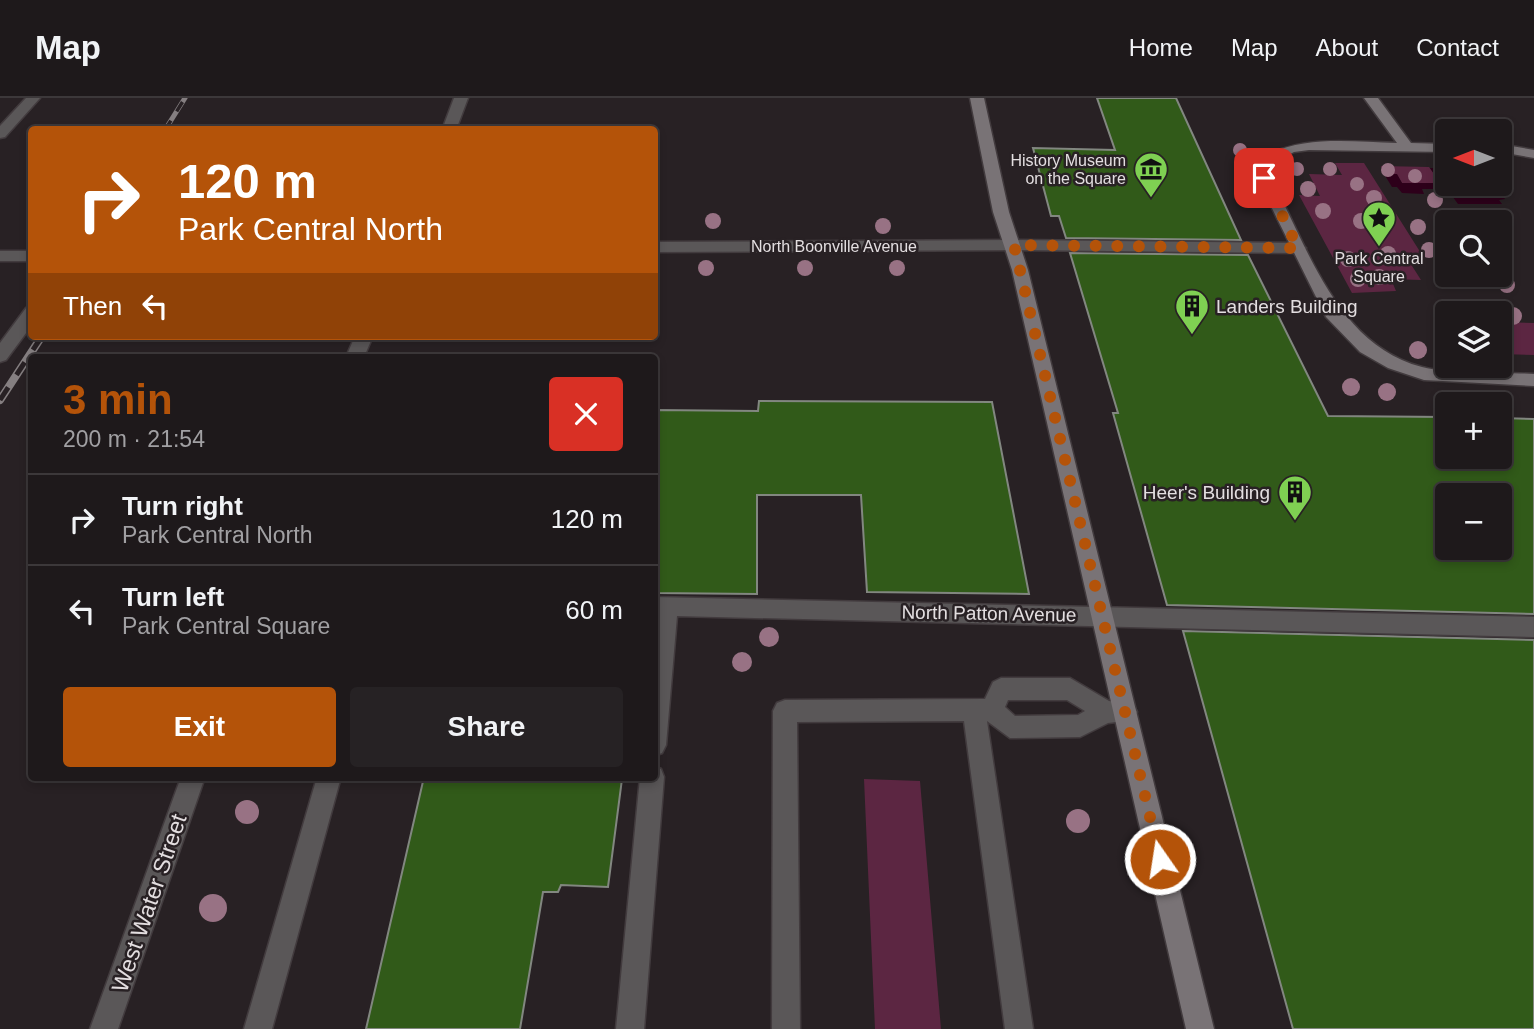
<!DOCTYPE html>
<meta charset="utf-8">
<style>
body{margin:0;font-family:Helvetica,sans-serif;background:#262224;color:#f1f3f6;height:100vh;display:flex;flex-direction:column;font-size:26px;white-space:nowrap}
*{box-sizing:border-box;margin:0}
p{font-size:23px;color:#a1a0a3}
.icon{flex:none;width:38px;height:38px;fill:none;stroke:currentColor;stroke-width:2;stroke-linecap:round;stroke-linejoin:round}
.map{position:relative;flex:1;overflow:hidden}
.details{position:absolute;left:28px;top:256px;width:630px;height:427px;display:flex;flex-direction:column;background:#1e191b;border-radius:7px;box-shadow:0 4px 10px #0003,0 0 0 2px #3c383a}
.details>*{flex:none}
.banner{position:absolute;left:28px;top:28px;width:630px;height:214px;border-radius:7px;box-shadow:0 4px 10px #0003,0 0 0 2px #3c383a;background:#b45309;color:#fff;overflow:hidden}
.needle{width:46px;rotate:270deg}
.fabs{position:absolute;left:1435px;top:21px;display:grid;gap:14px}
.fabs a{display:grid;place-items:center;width:77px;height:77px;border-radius:7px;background:#1e191b;box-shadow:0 4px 10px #0003,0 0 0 2px #3c383a;font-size:35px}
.pin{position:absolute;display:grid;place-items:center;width:60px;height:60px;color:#fff;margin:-30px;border-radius:14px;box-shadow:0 4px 10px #0006}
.me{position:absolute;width:77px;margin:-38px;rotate:347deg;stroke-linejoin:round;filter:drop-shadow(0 0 5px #0008)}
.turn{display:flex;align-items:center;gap:24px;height:147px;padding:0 35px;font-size:32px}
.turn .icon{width:91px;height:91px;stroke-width:2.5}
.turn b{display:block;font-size:49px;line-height:60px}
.then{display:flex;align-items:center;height:66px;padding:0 35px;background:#0003;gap:14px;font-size:26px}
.round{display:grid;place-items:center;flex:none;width:74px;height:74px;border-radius:7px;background:#262224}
.headline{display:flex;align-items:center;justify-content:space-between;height:119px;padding:0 35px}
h1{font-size:42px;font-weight:600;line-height:52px;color:#b45309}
.primary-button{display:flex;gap:14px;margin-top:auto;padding:14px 35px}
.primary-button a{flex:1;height:80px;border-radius:7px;background:#b45309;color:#fff;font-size:28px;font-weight:600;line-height:80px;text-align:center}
.primary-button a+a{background:#262224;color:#f1f3f6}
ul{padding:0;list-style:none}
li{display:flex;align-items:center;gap:21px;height:91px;padding:0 35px;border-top:2px solid #3c383a}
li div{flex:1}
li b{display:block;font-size:26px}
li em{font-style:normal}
header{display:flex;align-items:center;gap:42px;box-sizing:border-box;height:98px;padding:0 35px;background:#1e191b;border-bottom:2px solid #3c383a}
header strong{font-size:33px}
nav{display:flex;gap:38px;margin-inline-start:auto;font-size:24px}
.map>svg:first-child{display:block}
</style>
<header>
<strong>Map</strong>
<nav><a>Home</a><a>Map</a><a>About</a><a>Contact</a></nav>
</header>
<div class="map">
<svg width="1534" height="931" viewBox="0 0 1534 931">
<rect width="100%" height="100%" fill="#282124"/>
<!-- green -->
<path fill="#5c2642" d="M1335,65h29l60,95h-17l14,22 -30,-1 5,12 -44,2 -53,-98 21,1 -11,-22 33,1z
M1381,68l48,1 12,16h-39l-5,-8 -13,-1z
M1500,224l34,1v32l-34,-1z
M864,681l56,2 21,248h-66z"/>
<!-- water -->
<path fill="#2d001a" d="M1430,70h17v16h36l5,6h10l7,9 -6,1 3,4h-44l-11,-15h-25l2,5 -22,-1 -5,-6h-5l-8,-13h13l5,9h38z"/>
<!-- building -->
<path fill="#315a19" stroke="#828780" stroke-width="2" fill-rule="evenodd" d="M1097,0h79l65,142 -175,-2 -7,-22h-8l-18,-68 82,2z
M1070,155l178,2 80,161 119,1v40h53v-39l34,1v195l-367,-9 -54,-192h5zM1447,397h53v53h-53z
M759,303l233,1 37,192 -162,-2 -6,-97h-104v99l-103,-1v-183l104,1z
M1183,533l351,9v389h-241z
M424,679l198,2 -14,108 -47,-2 -3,7h-15l-23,137h-154z"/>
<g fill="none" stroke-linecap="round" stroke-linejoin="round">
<!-- lane casing -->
<g stroke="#423b3e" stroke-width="3">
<path id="lane" d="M26,0h14l-35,39 -5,1v-12z
M654,499l880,20v20l-857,-21 -11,129 -4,8 -8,3z
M1001,580h69l39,23 24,3 4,8 -4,8 -25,3 -28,14 -70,1 -23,-17 46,308h-28l-41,-308 -167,1 3,307h-28l1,-318 4,-8 8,-3 200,-1 8,-17zM1008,602h59l18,11 -7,4 -63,1 -10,-9z
M654,668l7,3 3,8 -20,252h-28l24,-252h14z
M317,679h24l-69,252h-28z"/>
</g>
<!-- street casing -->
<g stroke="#423b3e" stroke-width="3">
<path id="street" d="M454,0h14l-12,32h-14z
M1014,142l284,3 8,5 -8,5 -284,-3 -360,2v-10z
M0,153h32v10h-32z
M32,208v19l-26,35 -6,2v-19l26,-35z
M355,238h18l-9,21h-18z
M181,679h24l-87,252h-28z"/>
</g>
<!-- secondary casing -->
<g stroke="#423b3e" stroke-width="3">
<path id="secondary" d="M970,0h14l25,114 19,58 186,759h-28l-174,-759 -19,-58z
M1364,0h14l33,45 36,1v8l-138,-2 -15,2 -17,9 -6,17c37,70 66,167 151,189 30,8 80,5 112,7v12l-110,-6 -36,-12 -28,-16 -34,-35 -69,-139 8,-22c40,-21 87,-14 132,-13z
M1500,46l34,6v8l-34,-6z"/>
</g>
<!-- lane -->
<use href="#lane" fill="#5a5758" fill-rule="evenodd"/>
<!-- street -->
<use href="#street" fill="#5a5758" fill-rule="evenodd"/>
<!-- secondary -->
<use href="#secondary" fill="#797376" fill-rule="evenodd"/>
<!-- rail-far1 casing -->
<g stroke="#857f81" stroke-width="5">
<path id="rail-far1" d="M165,32l20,-32"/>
</g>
<!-- rail casing -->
<g stroke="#857f81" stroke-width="8">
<path id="rail" d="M0,302l42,-64"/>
</g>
<!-- rail-far1 -->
<use href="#rail-far1" stroke="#282124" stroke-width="3.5" stroke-dasharray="11" stroke-linecap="butt"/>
<!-- rail -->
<use href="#rail" stroke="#282124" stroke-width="5" stroke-dasharray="15" stroke-linecap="butt"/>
</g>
<!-- trees -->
<g fill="#987284">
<circle cx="1240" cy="52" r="7"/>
<circle cx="1297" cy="71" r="7"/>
<circle cx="1330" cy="71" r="7"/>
<circle cx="1388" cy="72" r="7"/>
<circle cx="1415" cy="78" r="7"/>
<circle cx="1357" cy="86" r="7"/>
<circle cx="1308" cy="91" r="8"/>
<circle cx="1374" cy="100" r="8"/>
<circle cx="1435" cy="102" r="8"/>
<circle cx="1323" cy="113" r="8"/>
<circle cx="1387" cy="120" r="8"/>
<circle cx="713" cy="123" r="8"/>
<circle cx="1361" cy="123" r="8"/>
<circle cx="883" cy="128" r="8"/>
<circle cx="1418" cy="129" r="8"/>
<circle cx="1429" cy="152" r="8"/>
<circle cx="1388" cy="156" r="8"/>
<circle cx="1348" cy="161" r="8"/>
<circle cx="706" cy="170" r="8"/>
<circle cx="805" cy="170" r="8"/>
<circle cx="897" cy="170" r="8"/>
<circle cx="1379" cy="179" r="8"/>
<circle cx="1358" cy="181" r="8"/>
<circle cx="1507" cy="187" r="8"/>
<circle cx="1513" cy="218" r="9"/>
<circle cx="1418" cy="252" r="9"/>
<circle cx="1351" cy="289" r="9"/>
<circle cx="1387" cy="294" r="9"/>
<circle cx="769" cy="539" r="10"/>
<circle cx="742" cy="564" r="10"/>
<circle cx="247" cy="714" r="12"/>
<circle cx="1078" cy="723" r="12"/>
<circle cx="213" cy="810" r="14"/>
</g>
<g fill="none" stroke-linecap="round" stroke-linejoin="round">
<!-- route -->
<path stroke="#b45309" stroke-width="12" stroke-dasharray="0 21.6" d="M1160,761l-146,-614 284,3 -34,-70"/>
</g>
<!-- icons -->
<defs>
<g id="museum-pin" transform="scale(1.75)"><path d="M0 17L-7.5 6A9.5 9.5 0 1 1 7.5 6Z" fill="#7fd052" stroke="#282124"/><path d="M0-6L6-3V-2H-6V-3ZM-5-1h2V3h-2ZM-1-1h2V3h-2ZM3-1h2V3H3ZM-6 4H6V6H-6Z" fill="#111"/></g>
<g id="sight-pin" transform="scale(1.75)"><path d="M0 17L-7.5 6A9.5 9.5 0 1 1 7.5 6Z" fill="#7fd052" stroke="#282124"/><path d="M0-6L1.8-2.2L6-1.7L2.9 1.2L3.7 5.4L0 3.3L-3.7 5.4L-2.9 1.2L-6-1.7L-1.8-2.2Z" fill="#111"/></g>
<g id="building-pin" transform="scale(1.75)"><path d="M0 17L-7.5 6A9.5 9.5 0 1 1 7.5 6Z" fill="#7fd052" stroke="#282124"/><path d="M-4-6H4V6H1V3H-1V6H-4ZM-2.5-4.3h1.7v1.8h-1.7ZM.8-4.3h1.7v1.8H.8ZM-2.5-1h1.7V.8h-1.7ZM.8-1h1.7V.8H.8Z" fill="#111"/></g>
</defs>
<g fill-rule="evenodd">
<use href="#museum-pin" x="1151" y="71"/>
<use href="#sight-pin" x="1379" y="120"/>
<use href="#building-pin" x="1192" y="208"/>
<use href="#building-pin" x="1295" y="394"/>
</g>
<g text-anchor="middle" stroke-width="5" stroke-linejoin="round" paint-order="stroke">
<!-- far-poi labels -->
<g font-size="16" fill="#e3dee0" stroke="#282124" text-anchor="end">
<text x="1126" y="68">History Museum<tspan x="1126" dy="18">on the Square</tspan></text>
<text x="1379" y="166" text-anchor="middle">Park Central<tspan x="1379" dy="18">Square</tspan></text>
</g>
<!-- far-street labels -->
<g font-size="16" fill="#e3dee0" stroke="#282124">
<text x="834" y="154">North Boonville Avenue</text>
</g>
<!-- poi labels -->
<g font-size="19" fill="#e3dee0" stroke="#282124" text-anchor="start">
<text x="1216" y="215">Landers Building</text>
<text x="1270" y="401" text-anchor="end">Heer's Building</text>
</g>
<!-- street labels -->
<g font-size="19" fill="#e3dee0" stroke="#282124">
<text transform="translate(989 515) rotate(1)" y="7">North Patton Avenue</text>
</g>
<!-- near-street labels -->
<g font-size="23" fill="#e3dee0" stroke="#282124">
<text transform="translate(149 805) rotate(-71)" y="8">West Water Street</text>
</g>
</g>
</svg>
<div class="fabs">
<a><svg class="needle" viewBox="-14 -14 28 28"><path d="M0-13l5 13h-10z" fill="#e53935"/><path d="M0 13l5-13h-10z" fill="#a1a0a3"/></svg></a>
<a><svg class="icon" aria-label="search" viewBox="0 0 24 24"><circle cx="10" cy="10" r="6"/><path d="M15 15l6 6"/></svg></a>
<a><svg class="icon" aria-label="layers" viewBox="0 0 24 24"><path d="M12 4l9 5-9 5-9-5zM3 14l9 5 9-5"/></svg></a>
<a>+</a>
<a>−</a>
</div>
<div class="pin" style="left:1264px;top:80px;background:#d93025"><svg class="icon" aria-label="arrive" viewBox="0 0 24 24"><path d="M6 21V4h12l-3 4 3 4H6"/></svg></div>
<svg class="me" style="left:1160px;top:761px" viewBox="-20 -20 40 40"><circle r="17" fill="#b45309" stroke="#fff" stroke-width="3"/><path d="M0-11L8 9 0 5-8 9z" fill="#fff"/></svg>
<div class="banner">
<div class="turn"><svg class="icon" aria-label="right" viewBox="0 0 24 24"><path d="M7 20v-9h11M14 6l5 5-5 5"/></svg><div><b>120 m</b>Park Central North</div></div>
<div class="then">Then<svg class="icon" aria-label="left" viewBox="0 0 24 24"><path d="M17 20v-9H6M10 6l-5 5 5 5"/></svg></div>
</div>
<section class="details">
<div class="headline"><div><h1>3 min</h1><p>200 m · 21:54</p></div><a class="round" style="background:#d93025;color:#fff"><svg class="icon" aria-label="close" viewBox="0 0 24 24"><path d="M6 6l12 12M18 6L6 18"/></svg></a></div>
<ul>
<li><svg class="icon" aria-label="right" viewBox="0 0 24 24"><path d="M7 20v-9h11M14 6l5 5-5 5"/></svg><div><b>Turn right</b><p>Park Central North</p></div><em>120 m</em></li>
<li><svg class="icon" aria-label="left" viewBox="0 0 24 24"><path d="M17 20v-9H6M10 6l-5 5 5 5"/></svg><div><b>Turn left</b><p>Park Central Square</p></div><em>60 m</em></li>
</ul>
<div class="primary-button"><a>Exit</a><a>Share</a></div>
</section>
</div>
